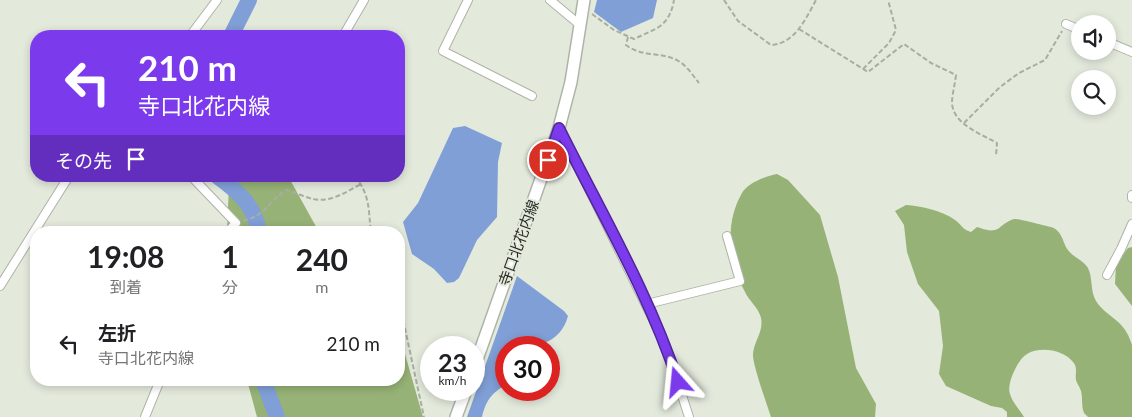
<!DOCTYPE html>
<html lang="ja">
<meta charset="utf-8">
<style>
body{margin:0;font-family:Lato,"Noto Sans JP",sans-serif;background:#f2f2f2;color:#202124;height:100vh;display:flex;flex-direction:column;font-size:19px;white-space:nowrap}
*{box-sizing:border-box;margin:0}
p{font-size:16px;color:#757577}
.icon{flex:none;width:28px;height:28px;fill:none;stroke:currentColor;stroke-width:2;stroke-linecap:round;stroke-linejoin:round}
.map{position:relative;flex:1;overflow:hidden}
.sheet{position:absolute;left:30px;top:226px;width:375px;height:160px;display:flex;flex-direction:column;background:#fff;border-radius:20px;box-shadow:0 2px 8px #0003}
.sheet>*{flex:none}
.hud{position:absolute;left:30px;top:30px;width:375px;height:152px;border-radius:20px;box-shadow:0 2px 8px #0003;background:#7c3aed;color:#fff;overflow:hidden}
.tools{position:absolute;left:1071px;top:15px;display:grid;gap:10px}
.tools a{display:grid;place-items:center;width:45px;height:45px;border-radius:50%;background:#fff;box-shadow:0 2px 8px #0003;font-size:25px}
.speed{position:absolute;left:420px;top:336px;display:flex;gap:10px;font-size:25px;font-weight:700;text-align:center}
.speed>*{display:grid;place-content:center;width:65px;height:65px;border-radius:50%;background:#fff;box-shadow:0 2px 8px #0003;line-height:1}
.speed small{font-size:12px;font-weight:400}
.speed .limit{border:8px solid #d22;background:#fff;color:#111}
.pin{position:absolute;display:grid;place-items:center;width:42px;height:42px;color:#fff;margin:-21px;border:2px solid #fff;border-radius:50%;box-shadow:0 1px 5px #0007}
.me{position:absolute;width:55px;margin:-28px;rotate:342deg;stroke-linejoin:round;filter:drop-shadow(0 0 4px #0008)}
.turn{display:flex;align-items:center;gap:18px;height:105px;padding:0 25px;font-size:22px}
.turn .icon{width:65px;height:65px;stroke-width:2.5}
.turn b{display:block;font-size:35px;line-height:42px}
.then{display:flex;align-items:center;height:48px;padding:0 25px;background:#0003;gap:10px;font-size:19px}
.eta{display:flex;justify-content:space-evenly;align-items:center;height:85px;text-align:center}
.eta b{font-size:30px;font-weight:700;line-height:35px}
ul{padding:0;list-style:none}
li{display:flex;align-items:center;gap:15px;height:65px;padding:0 25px}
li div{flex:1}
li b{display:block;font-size:19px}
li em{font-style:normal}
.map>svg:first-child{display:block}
</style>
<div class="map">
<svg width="1132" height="417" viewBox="0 0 1132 417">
<rect width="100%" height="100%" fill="#e3eadc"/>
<!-- forest -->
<path fill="#96b276" d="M777,174l11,6 32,35 18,62 18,91 20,36 -1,13h-104c-4,-13 -18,-51 -18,-62 0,-13 11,-23 8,-37 -2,-10 -12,-17 -16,-26 -16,-30 -21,-68 -3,-99 5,-10 24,-17 35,-19z
M234,176h54l31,56h-92l2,-48z
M906,205c15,1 37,6 49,15 7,5 8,10 16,12l6,-5c25,9 19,-2 37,-8 3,-1 32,7 37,8 12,4 11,15 17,23 5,7 15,10 20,18 5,10 2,23 8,33 12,18 28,17 36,44 0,14 0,55 0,72h-44l-4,-4c-3,-8 -1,-15 -3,-22 -1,-4 -4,-7 -5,-11 -1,-6 2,-13 -3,-18 -9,-12 -33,-16 -46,-8 -9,5 -21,30 -17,40 2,8 10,16 14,23h-17v-5l-5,-4 -11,-2 -45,-20 -7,-12 4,-28 -4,-35 -21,-27 -11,-32 -3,-27 -9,-14z
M1132,247v59l-17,-22 1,-20 12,-16z
M399,333l24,84h-166l-10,-37h152z"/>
<!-- water -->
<path fill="#809fd6" d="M597,0h60l-4,18 -32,14 -27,-20z
M465,126l37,17 -4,19 -1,55 -20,23 -18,38 -5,4 -7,1 -13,-14 -22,-15 -9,-32 15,-19 35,-75z
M517,276l47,35 4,5c-8,30 -36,32 -62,32v37c-15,8 -20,16 -24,32h-15z"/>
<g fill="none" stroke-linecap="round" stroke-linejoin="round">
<!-- river -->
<path stroke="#809fd6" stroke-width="16" d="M231,36l18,-36
M217,176c22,16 37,29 42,56
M263,380l14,37"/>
<!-- street casing -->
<g stroke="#adb4a7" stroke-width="10">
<path id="street" d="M468,0l-25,51 89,45
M550,0l30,25
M1066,24l14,6
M190,36l27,-36
M343,36l21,-36
M1108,42l24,10
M559,128l107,218 23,71
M191,176l45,47 -8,9
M1132,195v3
M1107,275l14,-26 11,-25
M0,286l69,-110
M647,304l93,-23 -13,-45
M145,417l15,-37"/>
</g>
<!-- secondary casing -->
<g stroke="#adb4a7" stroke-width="14">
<path id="secondary" d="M474,368l85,-240 12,-46 13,-82
M456,417l10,-27"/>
</g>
<!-- path -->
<path stroke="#a8aea2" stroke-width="2" stroke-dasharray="5 2.5" stroke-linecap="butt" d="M724,0l14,21 33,24c24,-1 35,-27 45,-45
M592,14l22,16 20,9c23,-11 35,-12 40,-39
M799,29l69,43 36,-28 27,19 25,12c-1,10 -4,19 -4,28 1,21 29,31 45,40l-1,13
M628,37l-2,8c16,13 38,6 54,17 8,5 13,14 19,21
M863,69l26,-26 7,-13 -8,-30
M964,123l36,-36 19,-14 26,-13 17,-29
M355,176c16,21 13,34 16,56
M243,221c23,-6 24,-18 43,-31 9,2 18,7 27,9 17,4 33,-7 48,-15
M399,314l5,10 20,93"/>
<!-- street -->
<use href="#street" stroke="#fff" stroke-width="8"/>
<!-- secondary -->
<use href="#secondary" stroke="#fff" stroke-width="11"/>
</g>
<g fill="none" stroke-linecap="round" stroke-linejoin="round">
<!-- route casing -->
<g stroke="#51269a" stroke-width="12">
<path id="route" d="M548,160l11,-32c41,83 90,165 119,254"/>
</g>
<!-- route -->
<use href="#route" stroke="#7c3aed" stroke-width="9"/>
</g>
<g text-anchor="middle" stroke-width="4" stroke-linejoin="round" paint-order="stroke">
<!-- street labels -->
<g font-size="15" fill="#2a2d27" stroke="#e3eadc">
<text transform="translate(519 243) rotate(-70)" y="5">寺口北花内線</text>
</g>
</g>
</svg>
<div class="tools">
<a><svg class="icon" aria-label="sound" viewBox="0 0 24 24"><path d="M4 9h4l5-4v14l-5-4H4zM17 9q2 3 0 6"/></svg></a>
<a><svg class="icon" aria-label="search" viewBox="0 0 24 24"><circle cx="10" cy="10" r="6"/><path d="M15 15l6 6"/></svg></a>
</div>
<div class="speed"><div>23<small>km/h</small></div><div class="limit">30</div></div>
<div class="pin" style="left:548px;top:160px;background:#d93025"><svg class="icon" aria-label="arrive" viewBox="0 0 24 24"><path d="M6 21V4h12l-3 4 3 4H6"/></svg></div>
<svg class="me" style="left:678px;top:382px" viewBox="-20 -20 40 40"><path d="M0-17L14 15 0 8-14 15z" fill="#7c3aed" stroke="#fff" stroke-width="4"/></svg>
<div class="hud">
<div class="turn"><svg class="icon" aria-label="left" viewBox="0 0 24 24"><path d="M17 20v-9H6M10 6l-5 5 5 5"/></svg><div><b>210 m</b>寺口北花内線</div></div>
<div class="then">その先<svg class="icon" aria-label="arrive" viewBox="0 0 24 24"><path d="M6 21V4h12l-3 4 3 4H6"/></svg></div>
</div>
<section class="sheet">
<div class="eta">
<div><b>19:08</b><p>到着</p></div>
<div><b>1</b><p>分</p></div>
<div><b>240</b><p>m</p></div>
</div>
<ul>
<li><svg class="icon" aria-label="left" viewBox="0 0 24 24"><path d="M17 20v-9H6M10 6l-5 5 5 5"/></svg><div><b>左折</b><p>寺口北花内線</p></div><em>210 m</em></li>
</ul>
</section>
</div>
